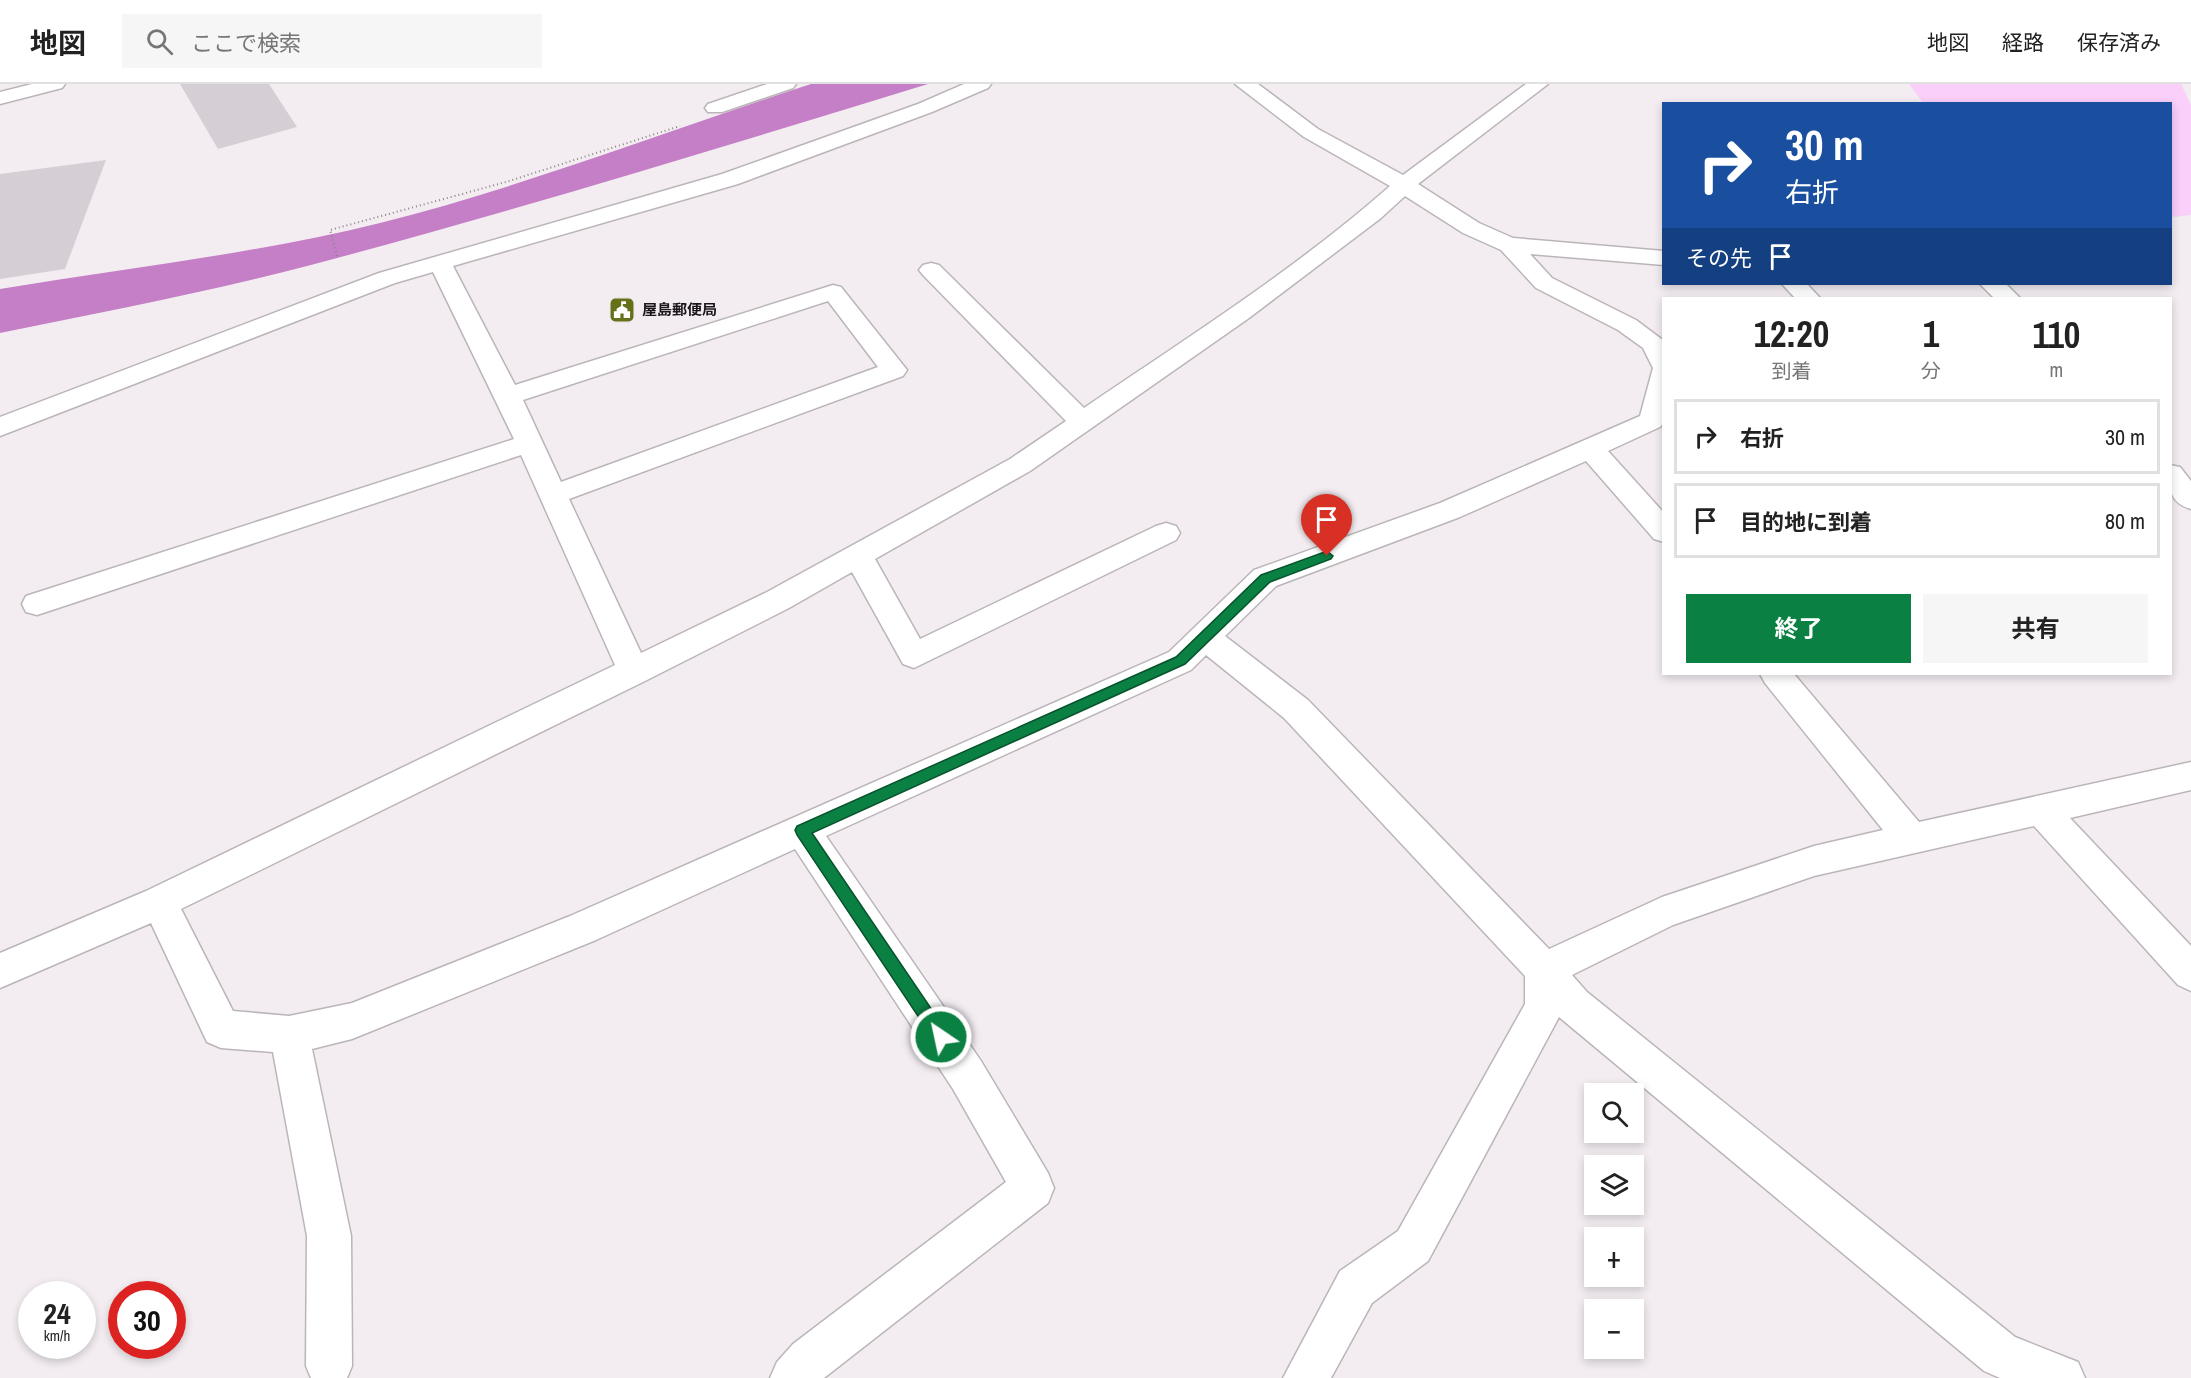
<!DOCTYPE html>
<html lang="ja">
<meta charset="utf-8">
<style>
body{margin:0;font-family:"Archivo Narrow","Noto Sans JP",sans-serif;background:#f6f6f6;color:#222;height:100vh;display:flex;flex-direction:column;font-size:22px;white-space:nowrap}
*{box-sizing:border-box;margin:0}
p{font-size:20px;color:#767676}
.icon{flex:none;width:33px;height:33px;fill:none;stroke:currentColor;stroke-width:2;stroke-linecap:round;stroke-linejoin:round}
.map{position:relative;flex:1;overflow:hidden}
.drawer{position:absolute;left:1662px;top:213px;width:510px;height:378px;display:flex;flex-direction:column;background:#fff;border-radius:0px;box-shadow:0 3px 9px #0003}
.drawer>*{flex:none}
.banner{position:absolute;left:1662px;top:18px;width:510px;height:183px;border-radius:0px;box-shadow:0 3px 9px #0003;background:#1a4fa0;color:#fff;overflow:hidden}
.tools{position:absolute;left:1584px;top:999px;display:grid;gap:12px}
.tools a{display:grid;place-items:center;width:60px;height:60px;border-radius:0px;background:#fff;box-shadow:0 3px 9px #0003;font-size:30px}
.speed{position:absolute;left:18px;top:1197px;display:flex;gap:12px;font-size:30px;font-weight:700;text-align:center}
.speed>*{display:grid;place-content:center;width:78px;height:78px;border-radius:50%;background:#fff;box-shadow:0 3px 9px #0003;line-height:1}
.speed small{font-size:15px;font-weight:400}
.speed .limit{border:9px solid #d22;background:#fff;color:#111}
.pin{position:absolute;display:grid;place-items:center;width:51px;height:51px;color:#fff;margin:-62px -26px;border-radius:50% 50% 50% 0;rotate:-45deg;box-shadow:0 0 6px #0007}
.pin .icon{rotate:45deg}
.me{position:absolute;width:66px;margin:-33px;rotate:326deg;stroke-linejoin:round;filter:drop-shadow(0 0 4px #0008)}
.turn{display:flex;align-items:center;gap:21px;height:126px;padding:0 24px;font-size:27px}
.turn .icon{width:78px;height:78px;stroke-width:2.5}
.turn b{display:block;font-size:42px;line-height:51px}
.then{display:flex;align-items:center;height:57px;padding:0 24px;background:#0003;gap:12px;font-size:22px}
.eta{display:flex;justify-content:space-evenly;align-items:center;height:102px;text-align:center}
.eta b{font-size:36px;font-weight:700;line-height:42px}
.cta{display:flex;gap:12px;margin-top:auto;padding:12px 24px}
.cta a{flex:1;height:69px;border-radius:0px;background:#0b8043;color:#fff;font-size:24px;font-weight:700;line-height:69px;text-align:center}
.cta a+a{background:#f6f6f6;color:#222}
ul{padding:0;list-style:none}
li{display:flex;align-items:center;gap:18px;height:75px;margin:0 12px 9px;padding:0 12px;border:3px solid #e0e0e0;border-radius:0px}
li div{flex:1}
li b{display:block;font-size:22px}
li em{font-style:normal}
header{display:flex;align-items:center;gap:36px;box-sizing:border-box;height:84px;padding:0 30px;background:#fff;border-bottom:2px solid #e0e0e0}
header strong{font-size:28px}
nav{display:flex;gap:33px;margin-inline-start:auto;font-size:21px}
.search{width:420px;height:54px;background:#f6f6f6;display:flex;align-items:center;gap:15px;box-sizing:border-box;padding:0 21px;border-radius:0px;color:#767676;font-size:22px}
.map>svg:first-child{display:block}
</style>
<header>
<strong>地図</strong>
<div class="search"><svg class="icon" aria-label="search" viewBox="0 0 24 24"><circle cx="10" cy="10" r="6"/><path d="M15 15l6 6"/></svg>ここで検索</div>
<nav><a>地図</a><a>経路</a><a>保存済み</a></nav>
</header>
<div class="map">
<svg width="2191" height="1294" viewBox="0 0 2191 1294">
<rect width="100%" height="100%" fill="#f3edf2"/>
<!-- green -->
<path fill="#facffa" d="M1909,0h272l10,21v110l-16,2 -4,-2 -1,-111 -247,-1z"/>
<!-- water -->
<path fill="#c57fc6" d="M811,0h117c-205,63 -410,126 -617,181 -102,27 -207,47 -311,68v-44c126,-21 255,-35 380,-66 146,-37 287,-92 431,-139z"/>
<!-- building -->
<path fill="#d5cfd5" d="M180,0h89l28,43 -79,22z
M106,76l-41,109 -65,10v-105z"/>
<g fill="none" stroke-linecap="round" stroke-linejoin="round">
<!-- minor casing -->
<g stroke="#bbb5ba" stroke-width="3">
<path id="minor" d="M767,0h29l-3,4 -71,24h-14l-3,-4 3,-4z
M964,0h27l-3,4 -56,24 -194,72 -285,82 62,119 318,-100 8,2 66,83 -4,6 -334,123 72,154 126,-61 243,-133 56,-38 -143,-146 -4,-5 4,-5 8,-2 8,2 145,143c103,-70 212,-139 306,-222l-86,-49 -69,-53h23l60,45 85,46 123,-91h22l-130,100 61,39 34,15 151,13v14l-134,-11 22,24 84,42 28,21v81l-4,5 -52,24 56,62v29l-10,-3 -68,-78 -126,56 -184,69 -51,50 83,64 241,249 113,-52 152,-51 69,-16 -118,-147 -5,-9h34l125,148 272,-60v28l-121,28 121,128v45l-13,-6 -144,-159 -220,50 -141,49 -101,50 15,17 428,345 63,25 7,16h-85l-16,-7 -425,-354 -131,244 -56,42 -41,75h-48l57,-107 58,-40 127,-227v-28l-241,-258 -78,-63 -15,15 -365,166 155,225 67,112 6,15 -6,15 -224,175h-54l7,-16 16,-18 213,-162 -53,-93 -158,-240 -199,91 -244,99 -40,10 39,187 1,130 -5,12h-36l-5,-12 1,-130 -34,-184 -52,-4 -14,-6 -56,-119 -151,65v-35l146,-62 469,-226 -94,-210 -484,160 -11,-3 -4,-8 4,-8 488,-157 -81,-167 -38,11 -395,153v-19l379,-144 343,-99 196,-70zM1405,112l58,37 38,17 35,38 82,42 25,18 10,20 -13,48 -200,87 -186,67 -85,82 -599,264 -218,87 -63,13 -56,-5 -52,-102 464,-228 144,-73 63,-36 51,92 11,4 262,-128 4,-7 -4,-7 -10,-3 -10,3 -236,113 -45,-80 155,-88 219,-153 132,-100zM828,217l50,66 -317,115 -38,-82z
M1782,200h25l13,14h-25z
M1980,200h26l14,14h-26z
M2170,381l10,2 11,14v28c-24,-7 -21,-23 -21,-44z"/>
</g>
<!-- major casing -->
<g stroke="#bbb5ba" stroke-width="3">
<path id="major" d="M32,0h33l-3,4 -62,16v-12z"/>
</g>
<!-- path -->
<path stroke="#898588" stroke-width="2" stroke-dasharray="1 3" stroke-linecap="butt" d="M337,172l-7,-26 176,-48 174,-56"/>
<!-- minor -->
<use href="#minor" fill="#fff" fill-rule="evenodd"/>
<!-- major -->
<use href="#major" fill="#fff" fill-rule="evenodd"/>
</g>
<!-- route -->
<path fill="#0b8043" stroke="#07532c" stroke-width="1.5" d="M1327,467l6,5 -2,3 -61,23 -85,82 -373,169 135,199 3,5 -3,6 -6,2 -5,-2 -139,-208 -2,-5 2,-4 379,-169 85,-82z"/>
<!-- icons -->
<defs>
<g id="civic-square" transform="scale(1.35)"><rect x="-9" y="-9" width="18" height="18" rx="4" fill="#657018" stroke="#f3edf2"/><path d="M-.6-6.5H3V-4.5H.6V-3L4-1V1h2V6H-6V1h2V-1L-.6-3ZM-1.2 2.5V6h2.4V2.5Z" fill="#fff"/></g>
</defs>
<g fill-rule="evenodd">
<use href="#civic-square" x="622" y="226"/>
</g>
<g text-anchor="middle" stroke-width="4.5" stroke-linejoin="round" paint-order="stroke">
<!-- far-poi labels -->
<g font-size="15" font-weight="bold" fill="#181618" stroke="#f3edf2" text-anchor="start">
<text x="642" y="231">屋島郵便局</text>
</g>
</g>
</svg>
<div class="tools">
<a><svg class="icon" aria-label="search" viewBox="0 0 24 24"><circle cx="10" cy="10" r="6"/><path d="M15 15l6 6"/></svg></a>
<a><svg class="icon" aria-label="layers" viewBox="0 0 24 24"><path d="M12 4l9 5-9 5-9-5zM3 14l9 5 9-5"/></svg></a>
<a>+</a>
<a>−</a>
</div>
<div class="speed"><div>24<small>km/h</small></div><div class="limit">30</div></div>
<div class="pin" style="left:1327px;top:472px;background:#d93025"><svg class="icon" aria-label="arrive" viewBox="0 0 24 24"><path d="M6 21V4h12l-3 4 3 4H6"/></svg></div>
<svg class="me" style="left:941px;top:953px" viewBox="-20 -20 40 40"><circle r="17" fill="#0b8043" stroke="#fff" stroke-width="3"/><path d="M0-11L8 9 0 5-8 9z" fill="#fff"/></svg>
<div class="banner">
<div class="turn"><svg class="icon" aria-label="right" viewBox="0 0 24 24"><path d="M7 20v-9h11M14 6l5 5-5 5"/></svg><div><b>30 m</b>右折</div></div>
<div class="then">その先<svg class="icon" aria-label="arrive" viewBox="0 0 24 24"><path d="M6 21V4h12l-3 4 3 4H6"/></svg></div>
</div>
<section class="drawer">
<div class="eta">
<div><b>12:20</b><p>到着</p></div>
<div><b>1</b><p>分</p></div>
<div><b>110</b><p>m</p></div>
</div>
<ul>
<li><svg class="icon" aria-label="right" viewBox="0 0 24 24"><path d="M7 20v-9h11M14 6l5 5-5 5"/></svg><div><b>右折</b></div><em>30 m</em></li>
<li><svg class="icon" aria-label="arrive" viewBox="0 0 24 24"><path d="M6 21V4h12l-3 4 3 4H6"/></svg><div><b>目的地に到着</b></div><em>80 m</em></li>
</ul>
<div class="cta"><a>終了</a><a>共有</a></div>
</section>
</div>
